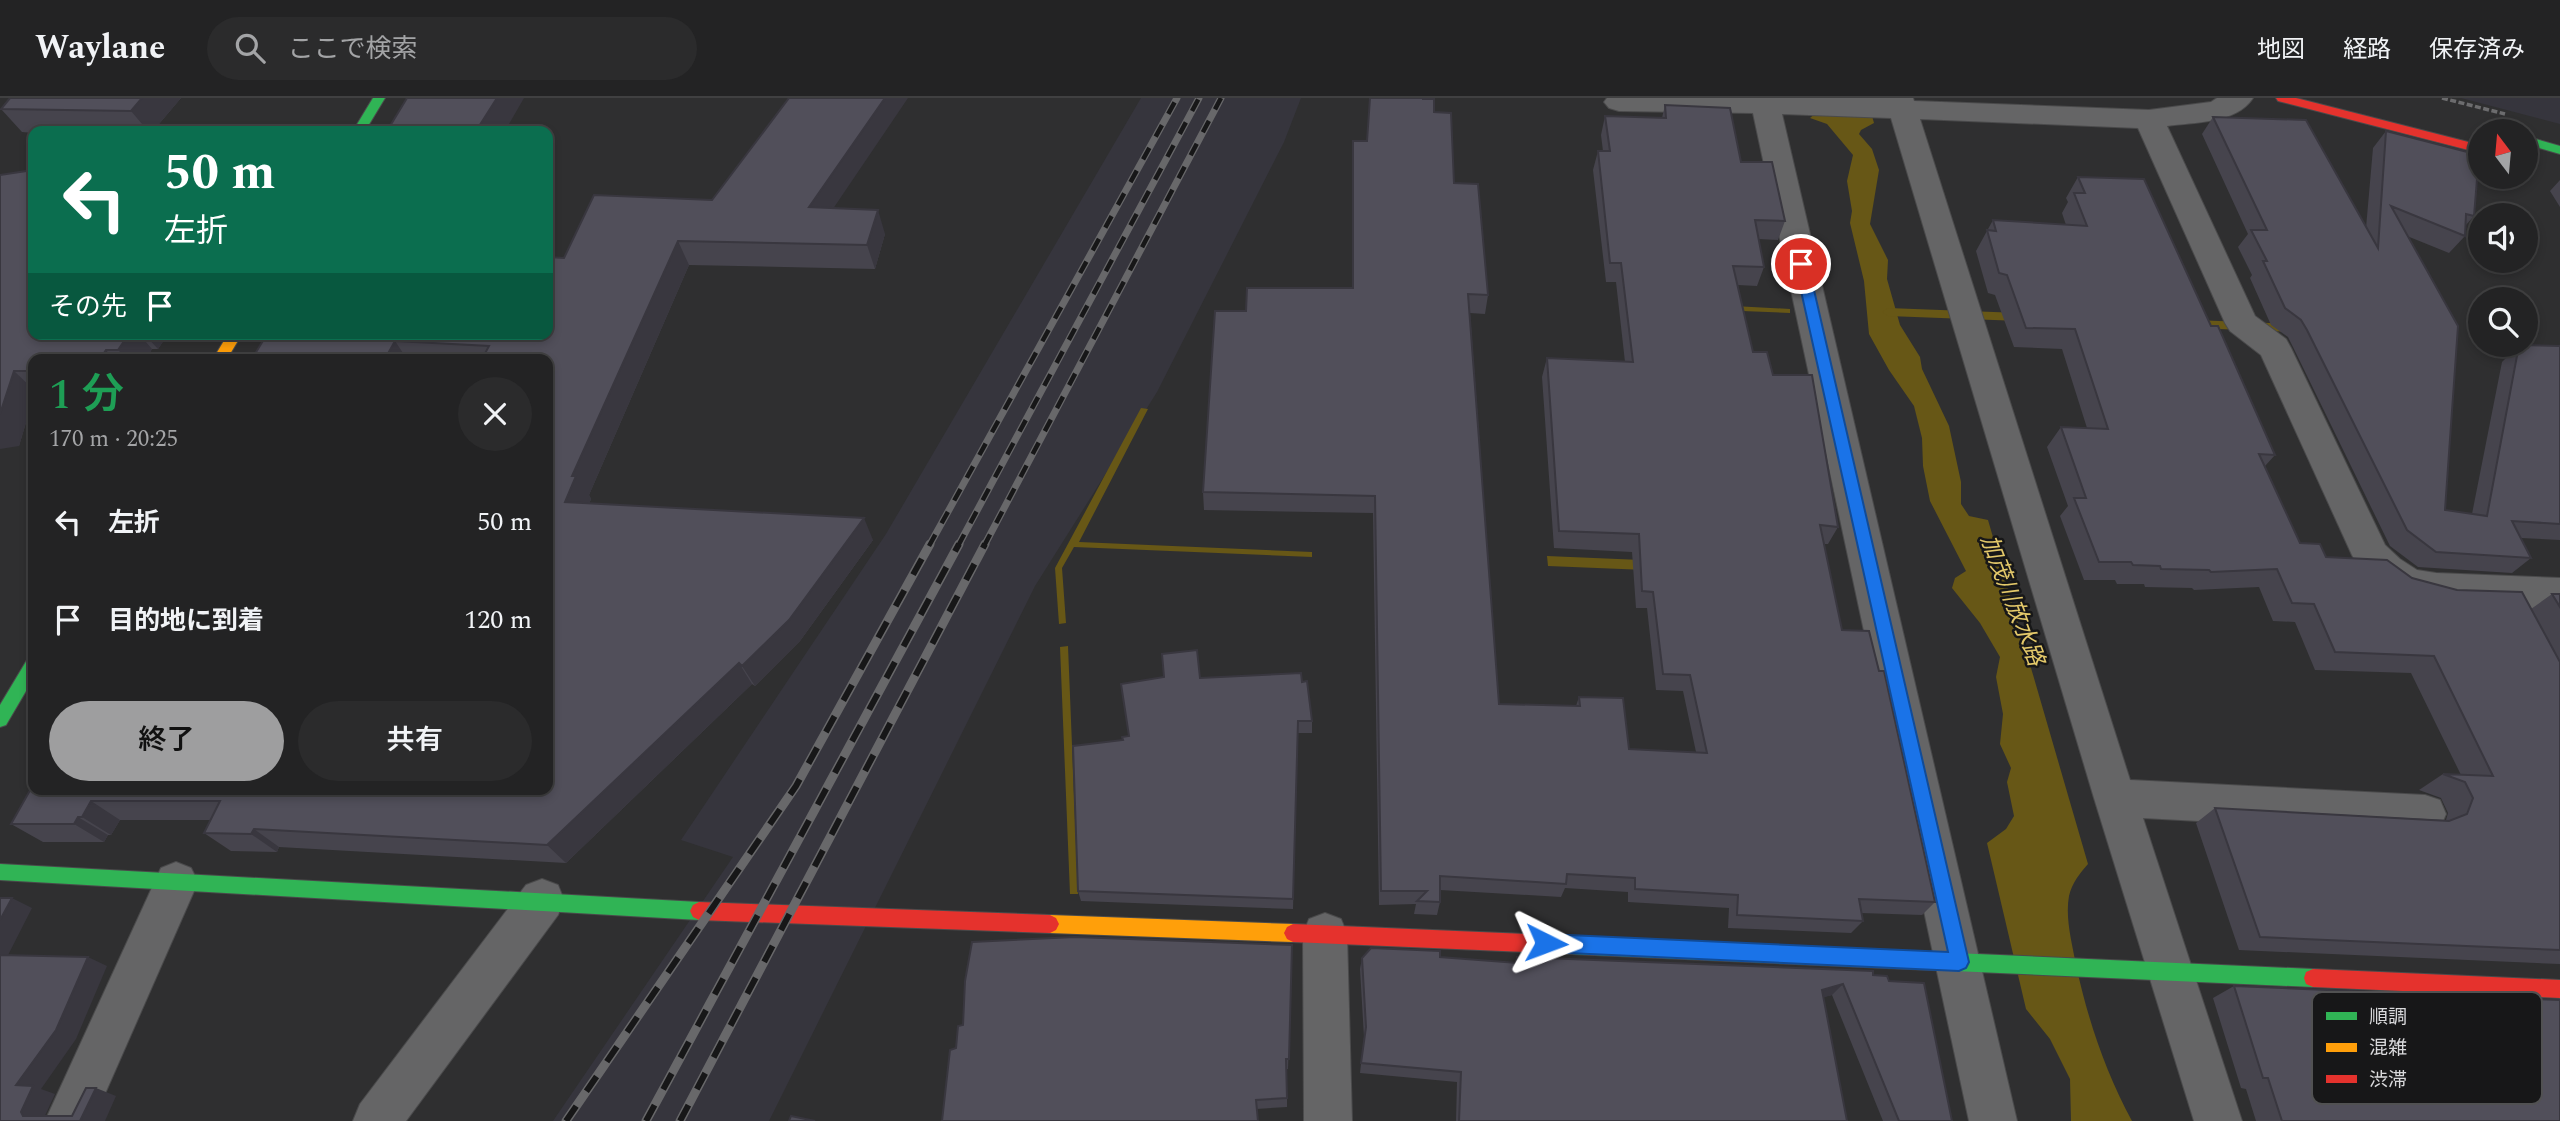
<!DOCTYPE html>
<html lang="ja">
<meta charset="utf-8">
<style>
body{margin:0;font-family:Spectral,"Noto Sans JP",serif;background:#2b2b2c;color:#f1f3f6;height:100vh;display:flex;flex-direction:column;font-size:26px;white-space:nowrap}
*{box-sizing:border-box;margin:0}
p{font-size:23px;color:#a3a4a6}
.icon{flex:none;width:38px;height:38px;fill:none;stroke:currentColor;stroke-width:2;stroke-linecap:round;stroke-linejoin:round}
.map{position:relative;flex:1;overflow:hidden}
.side{position:absolute;left:28px;top:256px;width:525px;height:441px;display:flex;flex-direction:column;background:#232324;border-radius:14px;box-shadow:0 4px 10px #0003,0 0 0 2px #404041}
.side>*{flex:none}
.top-card{position:absolute;left:28px;top:28px;width:525px;height:214px;border-radius:14px;box-shadow:0 4px 10px #0003,0 0 0 2px #404041;background:#0b6e4f;color:#fff;overflow:hidden}
.needle{width:46px;rotate:344deg}
.buttons{position:absolute;left:2468px;top:21px;display:grid;gap:14px}
.buttons a{display:grid;place-items:center;width:70px;height:70px;border-radius:50%;background:#232324;box-shadow:0 4px 10px #0003,0 0 0 2px #404041;font-size:35px}
.pin{position:absolute;display:grid;place-items:center;width:60px;height:60px;color:#fff;margin:-30px;border:4px solid #fff;border-radius:50%;box-shadow:0 2px 7px #0007}
.me{position:absolute;width:77px;margin:-38px;rotate:93deg;stroke-linejoin:round;filter:drop-shadow(0 0 5px #0008)}
.turn{display:flex;align-items:center;gap:24px;height:147px;padding:0 21px;font-size:32px}
.turn .icon{width:91px;height:91px;stroke-width:2.5}
.turn b{display:block;font-size:49px;line-height:60px}
.then{display:flex;align-items:center;height:66px;padding:0 21px;background:#0003;gap:14px;font-size:26px}
.round{display:grid;place-items:center;flex:none;width:74px;height:74px;border-radius:37px;background:#2b2b2c}
.headline{display:flex;align-items:center;justify-content:space-between;height:119px;padding:0 21px}
h1{font-size:42px;font-weight:600;line-height:52px;color:#1e9e55}
.button{display:flex;gap:14px;margin-top:auto;padding:14px 21px}
.button a{flex:1;height:80px;border-radius:42px;background:#9e9e9f;color:#111;font-size:28px;font-weight:600;line-height:80px;text-align:center}
.button a+a{background:#2b2b2c;color:#f1f3f6}
ul{padding:0;list-style:none}
li{display:flex;align-items:center;gap:21px;height:98px;padding:0 21px}
li div{flex:1}
li b{display:block;font-size:26px}
li em{font-style:normal}
header{display:flex;align-items:center;gap:42px;box-sizing:border-box;height:98px;padding:0 35px;background:#232324;border-bottom:2px solid #404041}
header strong{font-size:33px}
nav{display:flex;gap:38px;margin-inline-start:auto;font-size:24px}
.search{width:490px;height:63px;background:#2b2b2c;display:flex;align-items:center;gap:18px;box-sizing:border-box;padding:0 24px;border-radius:38px;color:#a3a4a6;font-size:26px}
.map>svg:first-child{display:block}
</style>
<header>
<strong>Waylane</strong>
<div class="search"><svg class="icon" aria-label="search" viewBox="0 0 24 24"><circle cx="10" cy="10" r="6"/><path d="M15 15l6 6"/></svg>ここで検索</div>
<nav><a>地図</a><a>経路</a><a>保存済み</a></nav>
</header>
<div class="map">
<svg width="2560" height="1023" viewBox="0 0 2560 1023">
<rect width="100%" height="100%" fill="#2f2f30"/>
<!-- built -->
<path fill="#36353d" d="M1141,0h160l-17,44 -127,250 -122,194 -266,535h-216l180,-264 -52,-17 205,-306z
M2461,0h99v26z"/>
<!-- water -->
<path fill="#675716" d="M1834,0h33l7,25 -13,7 -2,4 13,15 7,21 -9,54 18,36 -1,19 13,46 20,32 2,12 27,57 12,56v22l8,12 19,4 100,344c-8,9 -16,19 -19,32 -4,22 3,47 7,69 12,55 29,106 56,156h-61l-1,-42 -20,-40 -24,-30 -39,-166 19,-14 8,-13 -7,-34 4,-14 -11,-24 3,-30 -7,-37 4,-20 -20,-34 -28,-35 3,-10 11,-7 -36,-70 -7,-35 -1,-28 -8,-32 -25,-36 -20,-36 -5,-53 -14,-58 2,-12 -5,-30 6,-26 -26,-31 -17,-6z
M1715,207l75,4v4l-73,-3 27,264 -196,-8 -1,-10 189,8z
M1141,310l7,1 -69,133 233,10v5l-238,-10 -12,21 4,55 -7,1 -4,-56z
M1068,548l10,248h-8l-10,-247z"/>
<g fill="none" stroke-linecap="round" stroke-linejoin="round">
<!-- stream -->
<path fill="#675716" fill-rule="evenodd" d="M1888,210l132,5 6,4 -6,4 -132,-5 -6,-4z
M2194,222l98,4 6,4 -6,4 -98,-4 -6,-4z"/>
<!-- street casing -->
<g stroke="#4a4a4b" stroke-width="2">
<path id="street" d="M1607,0h306l1,3 235,9 62,-8 6,-4h36c-17,26 -59,24 -86,28l88,190 31,23 5,9 94,197 15,14 17,11 19,3 124,5v32l-124,-5 -44,-12 -19,-13 -15,-14 -6,-11 -91,-200 -31,-24 -5,-8 -87,-195 -218,-9 210,661 295,15 15,5 6,14 -6,14 -15,5 -282,-15 99,303h-48l-100,-323 -203,-680 -109,-4 235,1007h-48l-216,-1008 -134,-2 -10,-3 -5,-6z
M176,764l15,6 7,14 -105,239h-48l116,-253z
M542,781l16,6 6,15 -6,15 -152,206h-53l7,-17 166,-219z
M1325,815l16,6 6,15 5,187h-48l-1,-187 6,-15z"/>
</g>
<!-- fast casing -->
<g stroke="#4a4a4b" stroke-width="2">
<path id="fast" d="M373,0h12l-20,33h-12z
M2525,38l35,10v8l-35,-10z
M33,560v21l-27,46 -6,2v-22l27,-45z
M0,766l699,38 6,3 3,6 -3,6 -6,3 -699,-40z
M1572,838l741,33 7,3 2,6 -2,6 -7,3 -741,-33 -6,-3 -3,-6 3,-6z"/>
</g>
<!-- slow casing -->
<g stroke="#4a4a4b" stroke-width="2">
<path id="slow" d="M228,236h14l-15,25h-14z
M1050,817l243,9 6,3 3,6 -3,6 -6,3 -243,-9 -6,-3 -3,-6 3,-6z"/>
</g>
<!-- jam casing -->
<g stroke="#4a4a4b" stroke-width="2">
<path id="jam" d="M2276,0h20l184,47v8l-202,-52z
M699,804l351,13 6,3 3,6 -3,6 -6,3 -351,-13 -6,-3 -3,-6 3,-6z
M1293,826l279,12 6,3 3,6 -3,6 -6,3 -279,-12 -6,-3 -3,-6 3,-6z
M2313,871l247,11v18l-247,-11 -7,-3 -2,-6 2,-6z"/>
</g>
<!-- path -->
<path stroke="#6c6c6e" stroke-width="3.5" stroke-dasharray="6 2.5" stroke-linecap="butt" d="M2442,0l63,16"/>
<!-- street -->
<use href="#street" fill="#656566" fill-rule="evenodd"/>
<!-- fast -->
<use href="#fast" fill="#30b455" fill-rule="evenodd"/>
<!-- slow -->
<use href="#slow" fill="#ff9f0a" fill-rule="evenodd"/>
<!-- jam -->
<use href="#jam" fill="#e5322d" fill-rule="evenodd"/>
<!-- rail-far1 casing -->
<g stroke="#68686a" stroke-width="7">
<path id="rail-far1" d="M929,448l248,-448
M958,448l241,-448
M984,448l237,-448"/>
</g>
<!-- rail casing -->
<g stroke="#68686a" stroke-width="9">
<path id="rail" d="M566,1023l230,-335 134,-242
M646,1023l313,-577
M680,1023l305,-577"/>
</g>
<!-- rail-far1 -->
<use href="#rail-far1" stroke="#171718" stroke-width="4.5" stroke-dasharray="13" stroke-linecap="butt"/>
<!-- rail -->
<use href="#rail" stroke="#171718" stroke-width="6" stroke-dasharray="18" stroke-linecap="butt"/>
</g>
<!-- wall -->
<path fill="#46444d" d="M10,0h171l-28,33h-120v2l-11,-1 -21,-23z
M1665,7l76,57 44,59 -7,19 -20,-1 6,28 -7,19 -19,-1 15,67 20,23 65,152 -10,17h-4l18,86 93,272 -13,13 -61,-2 2,8 -12,12 -123,-5 1,-20 -101,-6v-10l-63,-4 -4,9 -121,-7v12l-3,13 -23,-1 2,-10 -37,1 -6,-392 -169,-3 -1,-18 43,-181 106,-23 1,-147h14l67,-29 20,71 34,112 -3,19 -15,-1 29,391 77,2 3,-9 50,52 67,3 -13,-61 -27,-1 -9,-82h-11l-4,-56 -78,-4 -12,-171 5,-19 78,4 -9,-80h-10l-13,-112 5,-19h5l-2,-16 4,-19 57,2z
M2213,19l153,111 7,-80 13,-17 88,85 -8,9 -1,11 -16,17 -42,-17 38,274 27,4 30,-152 17,-17 41,1v194l-39,-2 10,20 -19,15 -94,-6 -28,-21 -97,-199 -5,-10 -17,-12 -21,-47 2,-3 -14,-28 10,-13 -46,-100z
M0,77l33,159h135l-10,15h-6l-6,10h-113v40l-14,47z
M2078,79l133,149 64,129 -10,11 35,77 26,14 86,21 119,31 21,-15h8v370l-321,-14 -43,-127 19,-15 231,12 2,-7 -7,-15 -22,-8 24,-16 18,1 -50,-102 -96,-3 -20,-48 -22,-1 -14,-34 -65,3 -2,-2 -47,-1 -1,-3h-27l-2,-4h-31l-24,-64 8,-10 -21,-59 14,-20 26,1 -25,-79 -48,-2 -19,-52 -7,-2 -12,-42 17,-31 73,5 -4,-12 6,-11 -2,-4z
M2560,82v27l-10,-16z
M834,110l51,26 -10,35 -186,-4 -100,230 2,4 -2,5 284,36 -73,101 -45,45 -3,-2 -186,179 -287,-16 -2,5 -46,-1 -27,-18 7,-13h-91l-9,15h-3l-4,7h-61l-32,-18 22,-39 515,4v-430h-296l15,-25h281l16,-76z
M1200,580l102,4 10,39v12h-14l-5,176 -212,-8 -3,-10 45,-151z
M1292,847l-4,124h-1v38l-31,2 -300,-61 7,-23z
M1440,859l74,6 3,-6 356,18 79,146h-69l-51,-126 -9,2 24,124h-391l1,-39 -97,-9 4,-36 -4,-68 2,-11z
M2234,888l326,135h-304l-10,-32 -5,-1 -28,-90z"/>
<!-- shaded-wall -->
<path fill="#39373f" d="M142,0h39l-28,33h-5l-17,-20z
M497,0h27l-19,33h-29z
M885,0h23l-90,133 -9,-24z
M878,112l7,24 -10,35 -8,-24z
M678,143l11,24 -100,230 2,4 -11,26 -15,-23 7,-26z
M129,236h10l13,15 -6,10h-19l-9,-9z
M144,236h24l-10,15z
M395,243l12,18h-22z
M106,252l8,9h-14z
M14,273l19,18v10l-14,47 -19,3v-35z
M864,420l9,22 -73,101 -45,45 -13,-20z
M739,565l13,21 -186,179 -19,-18z
M91,703l29,19 -9,15 -29,-18z
M78,719l30,18 -4,7 -30,-18z
M254,731l25,18 -2,5 -26,-18z
M12,800l20,10 -29,57 -3,-1v-44z
M88,859l19,9 -31,73 -35,50 14,5 -12,26 -20,-4 -2,-4 -5,-27z
M1843,886l-11,11 -21,6 11,-11z
M96,990l20,8 -11,25h-25z"/>
<!-- building -->
<path fill="#514f5a" stroke="#39373f" stroke-width="2" d="M10,0h132l-11,13 -130,-2z
M407,0h90l-21,33h-89z
M789,0h96l-76,109 69,3 -11,35 -189,-4 -106,235h4l-11,26 299,16 -75,102 -47,46 -3,-3 -192,182 -293,-16 -3,5 -47,-1 16,-32h-129l-9,16h-4l-4,7h-63l22,-39v4h515v-430h-66l7,-13 -94,-5 -10,18h-133l15,-25h281v-77l16,1 30,-63 118,5z
M1370,0h53v1h11v13l17,1 3,70 24,1 10,111 -20,-1 31,410 81,2 -1,-9 44,1 6,51 78,4 -17,-78 -27,-1 -10,-82 -11,-1 -3,-57 -80,-3 -12,-173 86,4 -12,-99h-11l-12,-112h12l-5,-35 61,2 -1,-13 65,3 11,54h31l13,59 -30,-1 9,47 -31,-1 20,86h14l6,23h39l26,152 -18,-2 22,105 27,1 10,40h5l51,231 -76,-3 4,22 -126,-6 1,-20 -103,-6v-11l-68,-4 -1,10 -126,-8v26l-23,-1 10,-10h-46l-6,-395 -172,-4 12,-181h31l1,-23h106v-147h14z
M2213,19l93,3 72,128 8,-117 93,24 -5,61 -8,-2 -1,22 -74,-30 67,120 -13,184 42,6 32,-171 41,1v178l-48,-3 19,37 -95,-6 -29,-22 -100,-200 -6,-10 -16,-12 -22,-47h4l-16,-31h16z
M33,72v164h96l-11,16h-12l-6,9h-67v12h-19l-14,43v-239z
M2078,79l66,2 67,147h7l57,129 -16,-1 41,89 20,1 6,13 61,3 25,18 45,12 65,2 38,70v288l-300,-13 -45,-129 234,13 18,-7 6,-16 -8,-16 -22,-8 50,2 -59,-120 -99,-4 -21,-48 -22,-1 -15,-34 -66,3 -2,-2 -48,-1 -1,-3 -27,-1 -2,-3h-32l-25,-64h12l-25,-71 47,2 -33,-100 -49,-1 -19,-53 -8,-2 -12,-43 9,1 -3,-11 94,6 -13,-33h11z
M2552,496h8v13z
M1197,552l3,28 101,-5 1,9 5,-1 5,40h-14l-5,178 -215,-8 -5,-145 50,-6 -1,-3 7,-1 -8,-52 43,-7 -2,-23z
M0,800h12l-12,22z
M1075,839l217,8 -3,114h-3l1,39 -31,2 2,21h-316l8,-71 6,-2 2,-22 5,-1 2,-44 7,-39z
M1371,850l69,3v6l77,6v-6l356,14v4l14,1 2,5 35,2 28,138h-53l-56,-137 -21,6 25,131h-388l2,-49 -100,-9 5,-36 -4,-69z
M0,857l88,2 -32,73 -40,55 17,1 -12,26 2,4h49l14,-28h10l-16,33h-80z
M2234,888l326,14v121h-278l-14,-43h-5z
M791,1018l24,5h-26z"/>
<!-- route -->
<path fill="#1a73e8" stroke="#114b97" stroke-width="2" d="M1801,161l7,5 161,698 -3,6 -7,3 -413,-19 -7,-2 -3,-7 3,-6 7,-3 402,18 -153,-688z"/>
<g text-anchor="middle" stroke-width="5" stroke-linejoin="round" paint-order="stroke">
<!-- water labels -->
<g font-size="23" font-style="italic" fill="#e4c96a" stroke="#171718">
<text transform="translate(2013 502) rotate(69)" y="8">加茂川放水路</text>
</g>
</g>
<!-- legend -->
<rect x="2312" y="894" width="230" height="112" rx="10" fill="#171718" stroke="#515152" stroke-width="2"/>
<rect x="2326" y="914" width="31" height="8" fill="#30b455"/>
<rect x="2326" y="945" width="31" height="9" fill="#ff9f0a"/>
<rect x="2326" y="977" width="31" height="8" fill="#e5322d"/>
<g font-size="19" fill="#d9d9db">
<text x="2369" y="925">順調</text>
<text x="2369" y="956">混雑</text>
<text x="2369" y="988">渋滞</text>
</g>
</svg>
<div class="buttons">
<a><svg class="needle" viewBox="-14 -14 28 28"><path d="M0-13l5 13h-10z" fill="#e53935"/><path d="M0 13l5-13h-10z" fill="#a3a4a6"/></svg></a>
<a><svg class="icon" aria-label="sound" viewBox="0 0 24 24"><path d="M4 9h4l5-4v14l-5-4H4zM17 9q2 3 0 6"/></svg></a>
<a><svg class="icon" aria-label="search" viewBox="0 0 24 24"><circle cx="10" cy="10" r="6"/><path d="M15 15l6 6"/></svg></a>
</div>
<div class="pin" style="left:1801px;top:166px;background:#d93025"><svg class="icon" aria-label="arrive" viewBox="0 0 24 24"><path d="M6 21V4h12l-3 4 3 4H6"/></svg></div>
<svg class="me" style="left:1546px;top:845px" viewBox="-20 -20 40 40"><path d="M0-17L14 15 0 8-14 15z" fill="#1a73e8" stroke="#fff" stroke-width="4"/></svg>
<div class="top-card">
<div class="turn"><svg class="icon" aria-label="left" viewBox="0 0 24 24"><path d="M17 20v-9H6M10 6l-5 5 5 5"/></svg><div><b>50 m</b>左折</div></div>
<div class="then">その先<svg class="icon" aria-label="arrive" viewBox="0 0 24 24"><path d="M6 21V4h12l-3 4 3 4H6"/></svg></div>
</div>
<section class="side">
<div class="headline"><div><h1>1 分</h1><p>170 m · 20:25</p></div><a class="round"><svg class="icon" aria-label="close" viewBox="0 0 24 24"><path d="M6 6l12 12M18 6L6 18"/></svg></a></div>
<ul>
<li><svg class="icon" aria-label="left" viewBox="0 0 24 24"><path d="M17 20v-9H6M10 6l-5 5 5 5"/></svg><div><b>左折</b></div><em>50 m</em></li>
<li><svg class="icon" aria-label="arrive" viewBox="0 0 24 24"><path d="M6 21V4h12l-3 4 3 4H6"/></svg><div><b>目的地に到着</b></div><em>120 m</em></li>
</ul>
<div class="button"><a>終了</a><a>共有</a></div>
</section>
</div>
